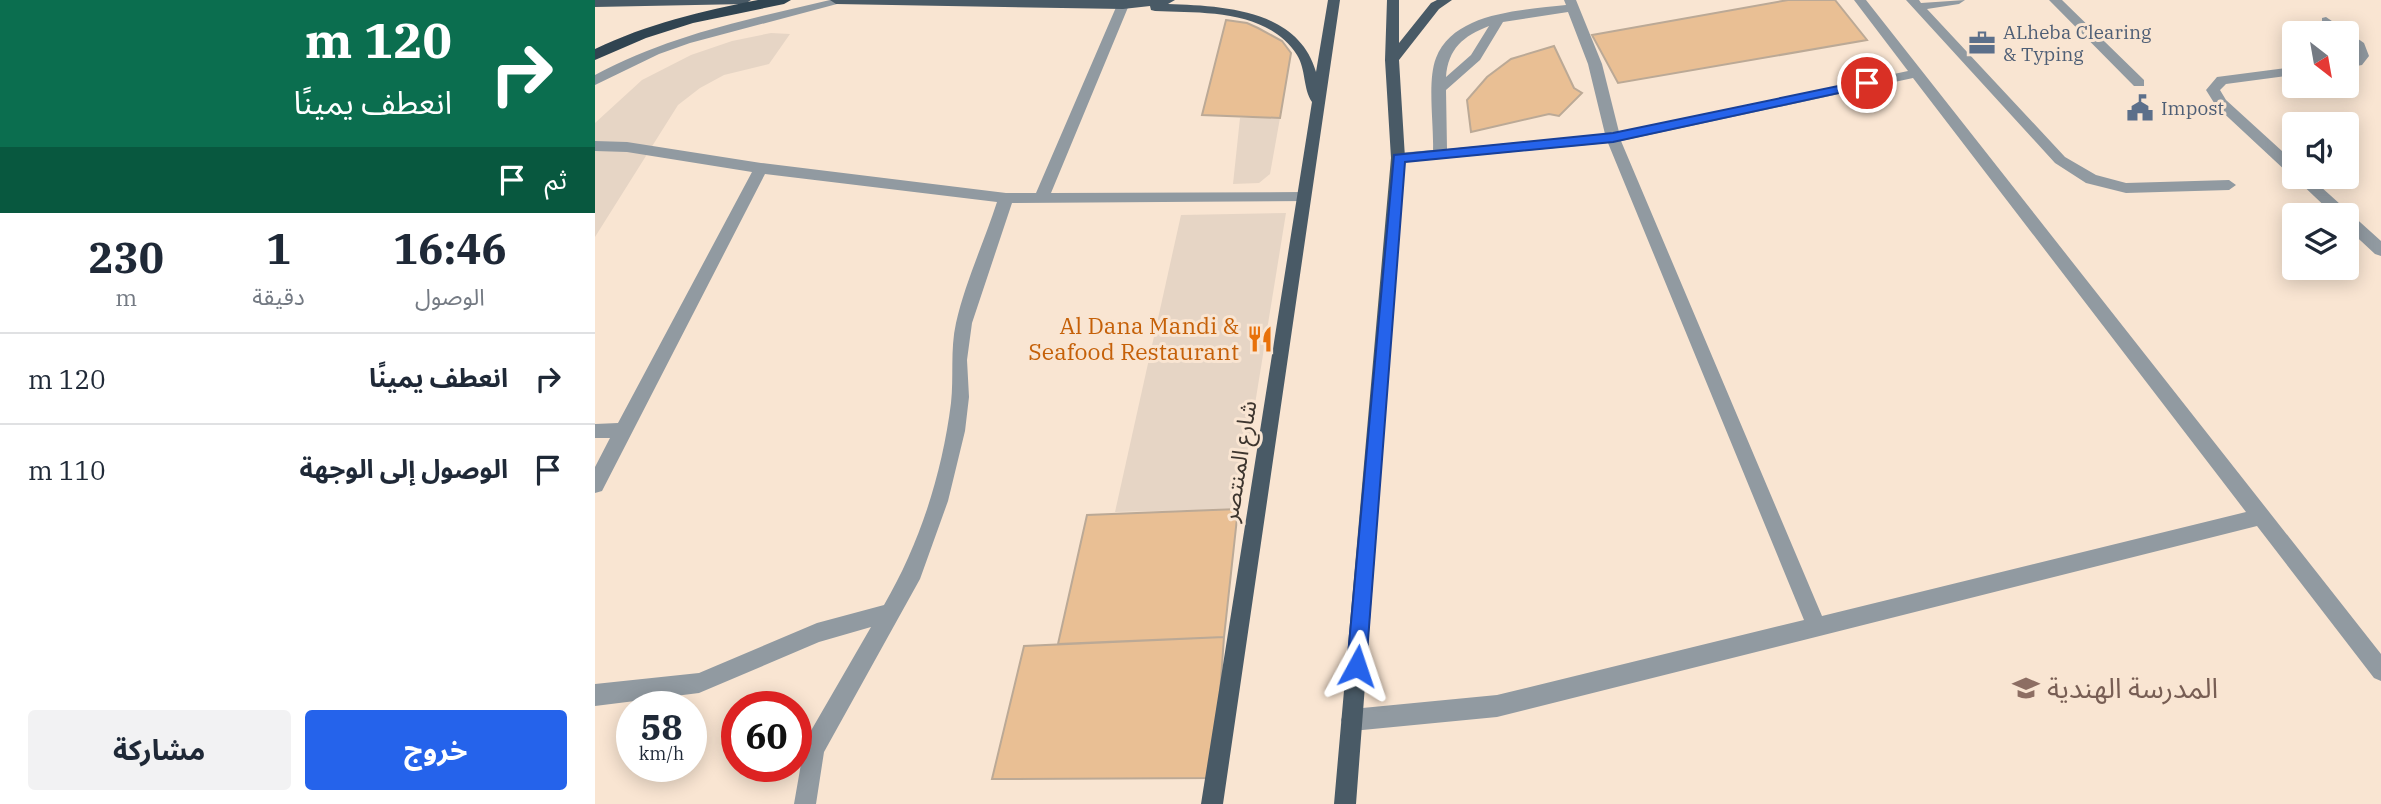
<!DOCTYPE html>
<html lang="ar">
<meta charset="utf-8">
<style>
body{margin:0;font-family:"IBM Plex Serif","Noto Sans Arabic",serif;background:#f2f2f3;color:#1f2937;direction:rtl;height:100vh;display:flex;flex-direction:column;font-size:26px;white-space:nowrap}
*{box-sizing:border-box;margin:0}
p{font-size:23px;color:#747a83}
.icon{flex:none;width:38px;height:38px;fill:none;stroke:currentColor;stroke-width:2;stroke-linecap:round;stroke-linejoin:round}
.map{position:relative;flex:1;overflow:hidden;direction:ltr}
.details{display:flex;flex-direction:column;background:#fff;width:595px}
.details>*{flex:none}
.guide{background:#0b6e4f;color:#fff;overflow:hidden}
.needle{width:46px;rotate:149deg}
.controls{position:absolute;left:1687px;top:21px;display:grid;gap:14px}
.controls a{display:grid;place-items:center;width:77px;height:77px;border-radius:7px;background:#fff;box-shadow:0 4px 18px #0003;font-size:35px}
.speed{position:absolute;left:21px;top:691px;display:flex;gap:14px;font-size:35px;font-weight:700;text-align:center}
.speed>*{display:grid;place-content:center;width:91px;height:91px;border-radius:50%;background:#fff;box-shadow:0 4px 18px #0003;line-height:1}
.speed small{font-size:18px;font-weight:400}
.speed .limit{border:10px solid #d22;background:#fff;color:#111}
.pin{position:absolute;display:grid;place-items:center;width:60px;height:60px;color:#fff;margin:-30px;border:4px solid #fff;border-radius:50%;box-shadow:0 2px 7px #0007}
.me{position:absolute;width:77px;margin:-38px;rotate:5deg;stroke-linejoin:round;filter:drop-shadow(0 0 5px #0008)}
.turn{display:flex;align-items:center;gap:24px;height:147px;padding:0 28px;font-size:32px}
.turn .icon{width:91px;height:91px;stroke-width:2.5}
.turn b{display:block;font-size:49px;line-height:60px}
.then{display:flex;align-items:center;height:66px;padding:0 28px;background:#0003;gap:14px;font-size:26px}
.eta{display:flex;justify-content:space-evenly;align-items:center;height:119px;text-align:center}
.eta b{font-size:42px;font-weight:700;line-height:49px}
.button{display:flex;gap:14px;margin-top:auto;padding:14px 28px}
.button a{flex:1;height:80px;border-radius:7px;background:#2563eb;color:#fff;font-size:28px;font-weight:700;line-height:80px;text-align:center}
.button a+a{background:#f2f2f3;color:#1f2937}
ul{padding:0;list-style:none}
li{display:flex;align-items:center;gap:21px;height:91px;padding:0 28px;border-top:2px solid #e0e1e3}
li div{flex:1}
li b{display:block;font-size:26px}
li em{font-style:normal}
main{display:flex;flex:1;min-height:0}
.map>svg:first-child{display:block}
</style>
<main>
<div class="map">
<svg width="1786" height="804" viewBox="0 0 1786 804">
<rect width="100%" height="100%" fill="#f9e5d2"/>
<!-- commercial -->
<path fill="#e6d5c5" d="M176,33l19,1 -21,30 -45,11 -24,13 -22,17 -83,132v-114l47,-43 49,-25 41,-14z
M645,118h40l-10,56 -11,9 -26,1z
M691,213l-48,296 -123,3 66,-297z"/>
<!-- building -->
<path fill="#e9bf94" stroke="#bba996" stroke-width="2" d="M1193,0h47l32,40 -249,43 -26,-48z
M631,20l21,3 11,5 24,13 9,12 -11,65 -78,-3z
M959,46l20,42 8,5 -23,23 -10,-2 -78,18 -4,-32 20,-23 24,-18z
M643,509l-14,128 -166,7 29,-129z
M629,637l-10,141 -222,1 32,-133z"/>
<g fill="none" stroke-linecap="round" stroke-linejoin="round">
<!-- minor -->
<path fill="#919aa1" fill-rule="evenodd" d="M235,0h22l-162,43 -31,11 -64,31v-10c74,-40 154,-56 235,-75z
M969,0h12l26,64 17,68 289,-61 -54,-71h12l515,654v27l-7,-3 -117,-152 -760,191 -145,14 -8,-3 -3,-8 3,-8 8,-3 145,-14 307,-75 -196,-477 -210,20 -7,-5 7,-5 35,-3c1,-26 -6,-69 3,-92 18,-47 89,-48 130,-53zM973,12l20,52 17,70 -158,15 -1,-59 34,-30 23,-38zM894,26l-18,29 -25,22c2,-28 17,-41 43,-51zM1318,78l333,434 -424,104 -201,-475z
M1311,0h13l2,3 44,-3 -6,4 -32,5 138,148 31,18 30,8 103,-3 7,5 -7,5 -103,3 -40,-10 -31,-20z
M1454,0h13l82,80v6h-10z
M528,1l6,4 -78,188 253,-1 5,1 2,4 -2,4 -297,2 -40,120 -5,37 2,37 -4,34 -17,70 -28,78 -96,173 -8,52h-22l11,-63 66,-114 -52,15 -120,51 -104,13v-22l104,-11 118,-50 67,-18c36,-62 58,-131 67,-202 3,-26 -1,-53 5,-80 9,-40 28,-81 41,-121l-232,-28 -163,317 -7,2v-26l15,-29h-15v-14l23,-1 134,-251 -125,-20 -32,-1v-10l32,1 134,21 245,30h30l81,-188z
M1731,17l38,26 5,13 -7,9 -15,3v-8l8,-4 -2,-8 -6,-5v-10h-13l-12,-9v-6z
M1699,67v8l-68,9 -6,6 6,10 68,62v13l-5,-1 -73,-68 -10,-16 11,-13z
M1699,177h16l71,64v15l-6,-2 -28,-26v-13h-13z"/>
<!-- major -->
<path fill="#495a66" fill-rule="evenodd" d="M0,0h156l-6,4 -150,3z
M235,0h345l-7,4c55,2 130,5 148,68l12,-72h12l-117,804h-22l111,-702c-9,-13 -6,-33 -15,-47 -30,-46 -94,-42 -142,-44l-4,-1 -1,-4 -27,3 -287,-5z
M792,0h12v43l32,-40 6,-3h15l-13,9 -40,51 6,98 -49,646h-22l57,-646 -6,-98z"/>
<!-- highway -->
<path fill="#304451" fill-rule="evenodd" d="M163,0h33l-7,4 -91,19 -47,15 -51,22v-11c52,-25 107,-38 163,-49z"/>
</g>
<!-- route -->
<path fill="#2563eb" stroke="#184099" stroke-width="2" d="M1272,80l4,1v5l-258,56 -208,20 -39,504 -3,7 -6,2 -7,-2 -3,-7 47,-511 219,-22z"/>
<!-- icons -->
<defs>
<g id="office-bare" transform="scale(2.1)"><path d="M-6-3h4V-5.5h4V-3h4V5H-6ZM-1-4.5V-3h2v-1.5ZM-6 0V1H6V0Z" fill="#5c6f8a" stroke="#f9e5d2" stroke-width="2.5" paint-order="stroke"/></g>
<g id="civic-bare" transform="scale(2.1)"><path d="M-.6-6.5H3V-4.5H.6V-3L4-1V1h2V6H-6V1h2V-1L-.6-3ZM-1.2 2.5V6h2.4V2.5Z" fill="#5c6f8a" stroke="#f9e5d2" stroke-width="2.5" paint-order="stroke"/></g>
<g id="restaurant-bare" transform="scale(2.1)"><path d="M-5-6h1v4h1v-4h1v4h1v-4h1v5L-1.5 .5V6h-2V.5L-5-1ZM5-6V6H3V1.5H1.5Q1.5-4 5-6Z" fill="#e8710a" stroke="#f9e5d2" stroke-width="2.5" paint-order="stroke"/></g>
<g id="school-bare" transform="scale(2.1)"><path d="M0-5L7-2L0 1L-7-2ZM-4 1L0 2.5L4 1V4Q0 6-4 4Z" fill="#8d6e63" stroke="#f9e5d2" stroke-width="2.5" paint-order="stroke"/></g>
</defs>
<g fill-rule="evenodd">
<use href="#office-bare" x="1387" y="43"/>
<use href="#civic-bare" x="1545" y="108"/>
<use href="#restaurant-bare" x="665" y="339"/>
<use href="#school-bare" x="1431" y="688"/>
</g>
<g text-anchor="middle" stroke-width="6" stroke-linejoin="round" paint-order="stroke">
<!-- far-service labels -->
<g font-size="19" fill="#4e5e75" stroke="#f9e5d2" text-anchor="start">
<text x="1408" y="39">ALheba Clearing<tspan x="1408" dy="22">&amp; Typing</tspan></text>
<text x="1566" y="115">Impost</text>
</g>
<!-- food labels -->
<g font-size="23" fill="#c56008" stroke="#f9e5d2" text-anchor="end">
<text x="644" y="334">Al Dana Mandi &amp;<tspan x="644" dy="26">Seafood Restaurant</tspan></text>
</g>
<!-- street labels -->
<g font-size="23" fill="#3d352e" stroke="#f9e5d2">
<text transform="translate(644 461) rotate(-81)" y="8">شارع المنتصر</text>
</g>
<!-- near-education labels -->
<g font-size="28" fill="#785e54" stroke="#f9e5d2" text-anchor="start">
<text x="1452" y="698">المدرسة الهندية</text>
</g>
</g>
</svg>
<div class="controls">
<a><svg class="needle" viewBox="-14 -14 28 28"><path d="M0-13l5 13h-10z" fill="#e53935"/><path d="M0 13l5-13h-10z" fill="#747a83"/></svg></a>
<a><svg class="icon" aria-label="sound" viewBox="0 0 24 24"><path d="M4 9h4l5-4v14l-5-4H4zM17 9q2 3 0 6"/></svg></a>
<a><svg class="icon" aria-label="layers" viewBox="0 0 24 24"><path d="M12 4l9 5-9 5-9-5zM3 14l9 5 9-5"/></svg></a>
</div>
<div class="speed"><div>58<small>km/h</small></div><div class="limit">60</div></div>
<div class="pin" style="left:1272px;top:83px;background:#d93025"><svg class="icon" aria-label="arrive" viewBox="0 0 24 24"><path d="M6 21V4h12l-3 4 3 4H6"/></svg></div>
<svg class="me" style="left:762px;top:666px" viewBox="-20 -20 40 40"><path d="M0-17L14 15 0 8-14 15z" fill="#2563eb" stroke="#fff" stroke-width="4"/></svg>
</div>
<section class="details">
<div class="guide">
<div class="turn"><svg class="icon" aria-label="right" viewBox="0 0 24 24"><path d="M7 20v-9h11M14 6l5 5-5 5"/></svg><div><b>120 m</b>انعطف يمينًا</div></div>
<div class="then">ثم<svg class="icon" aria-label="arrive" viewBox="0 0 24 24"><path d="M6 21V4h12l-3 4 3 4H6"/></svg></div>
</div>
<div class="eta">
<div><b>16:46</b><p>الوصول</p></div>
<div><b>1</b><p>دقيقة</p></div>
<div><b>230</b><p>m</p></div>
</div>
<ul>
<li><svg class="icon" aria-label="right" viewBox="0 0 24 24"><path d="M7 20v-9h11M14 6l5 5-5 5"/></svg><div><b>انعطف يمينًا</b></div><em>120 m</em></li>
<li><svg class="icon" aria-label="arrive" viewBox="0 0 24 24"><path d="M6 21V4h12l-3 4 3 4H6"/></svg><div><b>الوصول إلى الوجهة</b></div><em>110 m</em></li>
</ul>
<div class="button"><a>خروج</a><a>مشاركة</a></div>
</section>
</main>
